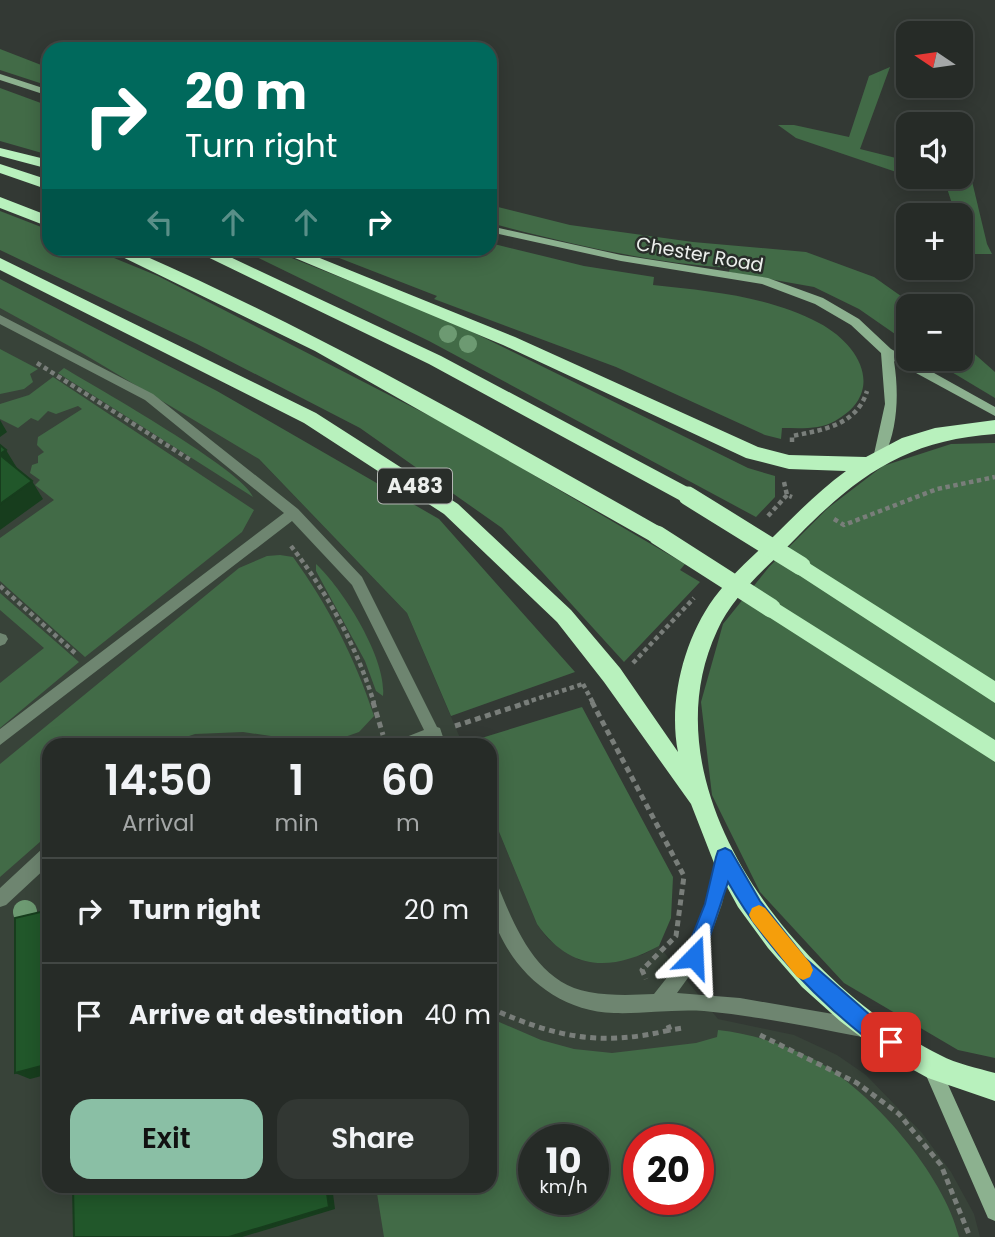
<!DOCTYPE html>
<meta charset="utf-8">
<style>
body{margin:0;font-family:Poppins,sans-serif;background:#323733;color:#f1f3f6;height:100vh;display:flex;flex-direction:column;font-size:26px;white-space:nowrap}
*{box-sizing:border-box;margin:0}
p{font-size:23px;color:#a4a7a7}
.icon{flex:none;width:38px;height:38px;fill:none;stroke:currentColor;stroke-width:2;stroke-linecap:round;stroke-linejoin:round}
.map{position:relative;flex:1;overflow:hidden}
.details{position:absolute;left:42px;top:738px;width:455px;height:455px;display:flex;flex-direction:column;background:#262b27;border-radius:21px;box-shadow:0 4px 18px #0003,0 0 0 2px #424744}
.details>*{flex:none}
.guide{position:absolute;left:42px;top:42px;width:455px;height:214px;border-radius:21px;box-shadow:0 4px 18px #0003,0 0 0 2px #424744;background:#00695c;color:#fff;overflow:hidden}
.needle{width:46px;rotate:283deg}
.buttons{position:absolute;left:896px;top:21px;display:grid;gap:14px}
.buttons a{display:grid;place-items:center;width:77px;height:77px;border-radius:14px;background:#262b27;box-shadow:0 4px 18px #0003,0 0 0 2px #424744;font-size:35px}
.speed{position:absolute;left:518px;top:1124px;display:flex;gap:14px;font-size:35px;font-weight:700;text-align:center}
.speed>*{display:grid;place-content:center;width:91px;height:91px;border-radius:50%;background:#262b27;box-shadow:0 4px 18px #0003,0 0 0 2px #424744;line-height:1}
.speed small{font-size:18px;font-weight:400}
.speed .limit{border:10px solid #d22;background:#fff;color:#111}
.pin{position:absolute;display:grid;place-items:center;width:60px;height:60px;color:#fff;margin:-30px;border-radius:14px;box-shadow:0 4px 10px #0006}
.me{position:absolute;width:77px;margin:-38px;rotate:21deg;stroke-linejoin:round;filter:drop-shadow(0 0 5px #0008)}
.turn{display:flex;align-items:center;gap:24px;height:147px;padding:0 28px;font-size:32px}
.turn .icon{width:91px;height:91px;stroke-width:2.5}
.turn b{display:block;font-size:49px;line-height:60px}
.lanes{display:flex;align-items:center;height:66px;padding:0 28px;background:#0003;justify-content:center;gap:35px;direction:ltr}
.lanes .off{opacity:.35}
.eta{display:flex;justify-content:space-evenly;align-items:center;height:119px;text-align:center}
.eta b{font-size:42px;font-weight:600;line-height:49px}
.primary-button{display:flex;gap:14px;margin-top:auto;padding:14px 28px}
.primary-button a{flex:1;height:80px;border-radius:21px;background:#8abfa5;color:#111;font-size:28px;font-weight:600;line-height:80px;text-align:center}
.primary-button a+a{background:#323733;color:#f1f3f6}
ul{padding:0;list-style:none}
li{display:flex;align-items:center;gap:21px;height:105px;padding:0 28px;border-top:2px solid #424744}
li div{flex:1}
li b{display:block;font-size:26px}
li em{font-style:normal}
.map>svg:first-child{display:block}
</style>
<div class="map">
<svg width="995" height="1237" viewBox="0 0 995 1237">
<rect width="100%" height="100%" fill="#333934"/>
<!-- built -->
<path fill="#384339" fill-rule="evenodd" d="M0,299l227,127 180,187 56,132 -414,1v440h441v-376l47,114 11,15 31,21 63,-5 17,-9 59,73 76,16 43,20 29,20 56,58 29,39 23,42 6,23h-980zM534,1139h59v60h-59zM639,1139h59v60h-59z"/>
<!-- green -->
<path fill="#426b47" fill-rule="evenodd" d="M0,49l49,19v18l-49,-16z
M890,67l-30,82 48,12v15l-112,-38 -18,-13h16l55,12 20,-61z
M0,88l49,18v49l-49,-14z
M961,170l10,7 16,67 5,10h-31v-39h-8l2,-2 -11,-34 -23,-2h40z
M490,205l80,20 123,17 113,10 68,25 41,29h-7v37l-49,-34 -45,-22 -85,-15 1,-4c-81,-5 -163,-25 -240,-45z
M0,211l49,19v18l43,1 66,27 297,153 230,135 -5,6 20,12 -76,80 -122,-134 -142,-100 -163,-84 -197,-94z
M490,243l94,23 70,11 -1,8c56,6 115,11 166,38 42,22 67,70 16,98 -15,9 -36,7 -53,7l-1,11 -16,-4 -149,-68 -182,-68 3,-3 -121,-47 174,-1z
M240,249h29l181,72 298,147 27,8v21l-19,20 -327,-176z
M0,279l217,112 222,128 136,153 -124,44 -44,-103 -148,-154 -177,-106 -82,-45z
M961,342l34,30v26l-65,-39h31z
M0,349l38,20 -8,5 3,8 -9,7 -24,5z
M64,368c33,20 179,102 189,129l-195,-124z
M53,377l201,133 -12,22 -157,125 -85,-76v-43l54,-38 -19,-15 5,-5 -10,-7 2,-8 6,-2v-7l6,-4 -7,-7 1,-8 44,-28 -4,-3 -22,8 -8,-3 -10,10 -7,-3 -13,10 -18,-9v-15l29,-9z
M995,443v615l-37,-8 -114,-67 -84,-91 -48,-97 -11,-93 22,-78 46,-57 59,-59 55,-42 68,-22z
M280,555l13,2c36,50 62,101 81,159l-15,16 -34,12 -82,-12 -48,2 -33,11 -113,1v88l-49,43v-113l239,-196 28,-12z
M316,564c27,25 71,95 67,132l-7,-5 -11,-30 -49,-90z
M0,593l79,69 -79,66v-45l44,-35 -44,-38z
M582,707l91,170 -2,41 -12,28c-48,26 -89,25 -122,-22l-47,-114v-64l-28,-2z
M490,1018l51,22 33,9 38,4 84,-10 21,-6 1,-7c35,4 66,14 97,30 57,31 129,115 144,177h-575l-8,-50 114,-1zM534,1139h59v60h-59zM639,1139h59v60h-59z"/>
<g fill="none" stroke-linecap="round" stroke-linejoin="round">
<!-- path-far1 -->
<path stroke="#797e7a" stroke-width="4.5" stroke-dasharray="4.5 3.5" stroke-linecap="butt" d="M37,363l155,98
M792,442v-6c31,-6 65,-11 75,-45
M784,482l3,13 5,2
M768,516l19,-21
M834,519l10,6 93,-36 58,-12
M291,546c37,48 65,99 83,157
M0,586l75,67
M633,663l61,-65
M583,684l10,19
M524,703l59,-19"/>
<!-- path -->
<path stroke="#797e7a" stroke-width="5" stroke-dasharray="6 4.5" stroke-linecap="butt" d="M373,702l10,33
M592,702l92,174 -8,60 -34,34 4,9
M455,726l74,-24
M490,1008c65,29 110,39 180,22
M668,1025l2,5 13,-2
M760,1035l97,48 42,31 42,51 29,72"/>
<!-- lane -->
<path fill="#6e8570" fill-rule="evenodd" d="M0,315l153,79 145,115 64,68 75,150 3,1 6,18h-15l-2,-4 -9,4h-26l2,-5 28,-11 -72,-145 -60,-64 -292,224v-16l284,-216 -139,-113 -145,-76z
M0,633l6,2 2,4 -3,5 -5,2z
M49,846v19l-43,40 -6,2v-19l43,-40z
M725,849l6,2 2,6 -11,47 -19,53 -26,36 63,5 122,21 6,3 3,6 -3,6 -6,3c-52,-10 -105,-21 -158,-26 -31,-2 -60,3 -90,2 -60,-2 -107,-46 -123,-102 -3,-10 -1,-22 -1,-32l6,2c18,44 40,102 93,111 22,4 44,3 65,2l34,-43 18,-47 11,-47 2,-6z"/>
<!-- secondary -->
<path fill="#8cb18f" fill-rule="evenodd" d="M0,74l49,16v6l-49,-16z
M490,226l131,29 147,23 55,20 36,21 32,30 104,58v9l-101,-55c5,32 4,67 -10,96h-8l-2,-3 11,-50 -4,-51 -30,-28 -36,-21 -53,-20 -141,-23 -131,-29z
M931,1057l6,3 58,129v32l-7,-3 -66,-152 3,-6z"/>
<!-- highway -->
<path fill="#b8f1bd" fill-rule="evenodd" d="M0,148l49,12v9l-49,-13z
M0,164l49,16v10l-49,-17z
M0,197l49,19v11l-49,-19z
M104,248h23c186,81 361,181 537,281l3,6 -3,6h-14l-335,-190z
M189,248h22l230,108 254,135 3,5 -3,5h-14l-252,-137z
M271,248h24l220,89 243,110 31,8 77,2 36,-19 33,-10 60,-8v14c-87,6 -136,40 -196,101 -28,29 -65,58 -82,96 -75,162 85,355 223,424 17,9 37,13 55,18v28l-67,-23 -49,-27 -39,-30 -38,-34 -34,-39 -30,-41 -24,-44 -23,-59 -87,-122 -47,-60 -113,-108 -140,-91 -304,-153v-12l316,155 142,91 113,106 49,58 58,84c-10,-50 6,-113 36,-154 17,-23 39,-42 60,-62 23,-23 46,-46 72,-65l-57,-2 -43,-11 -243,-113z
M801,558l194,123v22l-201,-131 -3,-6 3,-6z
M771,599l224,141v22l-231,-148 -3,-6 3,-6z"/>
<!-- highway-bridge -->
<path stroke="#b8f1bd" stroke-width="19" d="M688,496l113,70
M657,535l114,73"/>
</g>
<!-- trees -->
<g fill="#6d9a72">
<circle cx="448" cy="334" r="9"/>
<circle cx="468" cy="344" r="9"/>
<circle cx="25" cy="912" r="12"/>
</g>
<!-- shaded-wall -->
<path fill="#173d1d" d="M0,420l7,12 -7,5z
M6,450l11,18 -7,5 -10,-17v-2z
M32,481l11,18 -43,31v-26z
M49,1064v10l-19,5 -15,-6z
M326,1186h6l3,23 -93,28h-13z"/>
<!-- building -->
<path fill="#21572a" stroke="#173d1d" stroke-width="2" d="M0,445l6,5 -6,4z
M0,455l32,26 -32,23z
M49,910v154l-34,9v-155z
M73,1186h253l3,21 -100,30h-155z"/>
<!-- route -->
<path fill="#1a73e8" stroke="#114b97" stroke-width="2" d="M725,848l6,3 29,50 45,57 73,64 20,13 3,7 -3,7 -7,3c-22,-9 -39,-26 -57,-41 -43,-39 -78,-79 -106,-129l-27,81 -7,3 -7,-3 -3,-6 21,-53 11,-47 2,-6z"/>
<!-- slow -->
<path fill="#f59e0b" d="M759,905l6,3 45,55 3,7 -3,7 -7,3 -6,-3 -45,-56 -3,-6 3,-7z"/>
<g text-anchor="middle" stroke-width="5" stroke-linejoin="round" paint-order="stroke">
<!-- far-street labels -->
<g font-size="19" fill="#ecefec" stroke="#292e2a">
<text transform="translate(700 254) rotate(10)" y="7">Chester Road</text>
</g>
<!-- shield labels -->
<rect fill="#292e2a" stroke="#b2b5b2" stroke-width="2" x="378" y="468.5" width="74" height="35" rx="5"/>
<g font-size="21" font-weight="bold" fill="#ecefec">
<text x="415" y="493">A483</text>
</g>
</g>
</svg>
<div class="buttons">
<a><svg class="needle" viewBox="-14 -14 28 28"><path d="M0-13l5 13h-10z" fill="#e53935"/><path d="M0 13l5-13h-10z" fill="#a4a7a7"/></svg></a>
<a><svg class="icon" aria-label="sound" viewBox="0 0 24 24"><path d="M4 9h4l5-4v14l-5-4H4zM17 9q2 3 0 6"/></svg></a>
<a>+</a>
<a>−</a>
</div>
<div class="speed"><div>10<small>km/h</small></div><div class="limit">20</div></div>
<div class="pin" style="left:891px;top:1042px;background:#d93025"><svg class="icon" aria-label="arrive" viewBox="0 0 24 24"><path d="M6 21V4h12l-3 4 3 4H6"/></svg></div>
<svg class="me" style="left:694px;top:957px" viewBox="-20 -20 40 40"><path d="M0-17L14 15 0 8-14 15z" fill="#1a73e8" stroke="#fff" stroke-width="4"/></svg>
<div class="guide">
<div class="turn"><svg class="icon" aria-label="right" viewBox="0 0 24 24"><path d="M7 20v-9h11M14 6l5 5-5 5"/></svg><div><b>20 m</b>Turn right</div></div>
<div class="lanes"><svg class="icon off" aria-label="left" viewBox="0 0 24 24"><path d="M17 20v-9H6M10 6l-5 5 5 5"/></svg><svg class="icon off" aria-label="ahead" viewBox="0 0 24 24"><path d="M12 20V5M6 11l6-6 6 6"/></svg><svg class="icon off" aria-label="ahead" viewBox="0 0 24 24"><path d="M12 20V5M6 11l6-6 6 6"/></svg><svg class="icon" aria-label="right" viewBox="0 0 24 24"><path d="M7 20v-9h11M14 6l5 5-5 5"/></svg></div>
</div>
<section class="details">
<div class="eta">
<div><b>14:50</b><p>Arrival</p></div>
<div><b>1</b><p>min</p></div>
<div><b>60</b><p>m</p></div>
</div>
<ul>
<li><svg class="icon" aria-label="right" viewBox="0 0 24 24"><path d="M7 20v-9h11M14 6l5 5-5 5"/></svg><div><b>Turn right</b></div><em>20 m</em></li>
<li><svg class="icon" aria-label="arrive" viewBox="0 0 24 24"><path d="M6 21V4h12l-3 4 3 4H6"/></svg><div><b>Arrive at destination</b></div><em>40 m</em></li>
</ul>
<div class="primary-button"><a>Exit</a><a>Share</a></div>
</section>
</div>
